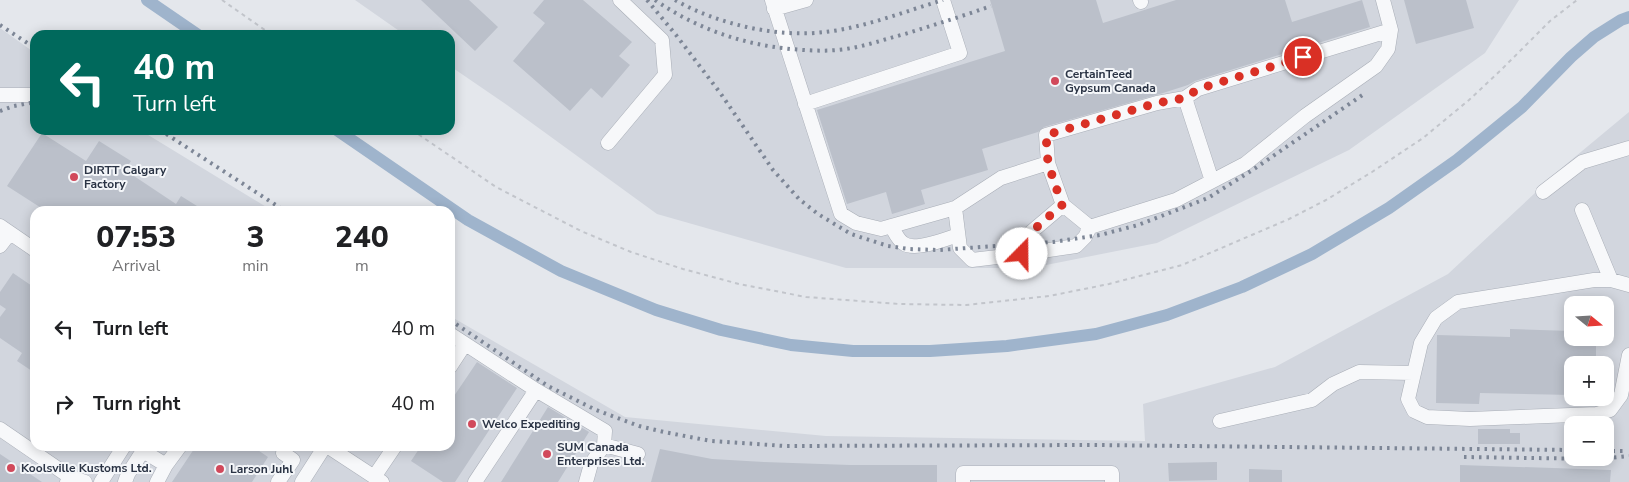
<!DOCTYPE html>
<meta charset="utf-8">
<style>
body{margin:0;font-family:"Nunito Sans",sans-serif;background:#f6f6f6;color:#202124;height:100vh;display:flex;flex-direction:column;font-size:19px;white-space:nowrap}
*{box-sizing:border-box;margin:0}
p{font-size:16px;color:#757577}
.icon{flex:none;width:28px;height:28px;fill:none;stroke:currentColor;stroke-width:2;stroke-linecap:round;stroke-linejoin:round}
.map{position:relative;flex:1;overflow:hidden}
.drawer{position:absolute;left:30px;top:206px;width:425px;height:245px;display:flex;flex-direction:column;background:#fff;border-radius:15px;box-shadow:0 2px 12px #0003}
.drawer>*{flex:none}
.guide{position:absolute;left:30px;top:30px;width:425px;height:105px;border-radius:15px;box-shadow:0 2px 12px #0003;background:#00695c;color:#fff;overflow:hidden}
.needle{width:32px;rotate:108deg}
.tools{position:absolute;left:1564px;top:296px;display:grid;gap:10px}
.tools a{display:grid;place-items:center;width:50px;height:50px;border-radius:10px;background:#fff;box-shadow:0 2px 12px #0003;font-size:25px}
.pin{position:absolute;display:grid;place-items:center;width:42px;height:42px;color:#fff;margin:-21px;border:2px solid #fff;border-radius:50%;box-shadow:0 1px 5px #0007}
.me{position:absolute;width:55px;margin:-28px;rotate:22deg;stroke-linejoin:round;filter:drop-shadow(0 0 4px #0008)}
.turn{display:flex;align-items:center;gap:18px;height:105px;padding:0 20px;font-size:22px}
.turn .icon{width:65px;height:65px;stroke-width:2.5}
.turn b{display:block;font-size:35px;line-height:42px}
.eta{display:flex;justify-content:space-evenly;align-items:center;height:85px;text-align:center}
.eta b{font-size:30px;font-weight:800;line-height:35px}
ul{padding:0;list-style:none}
li{display:flex;align-items:center;gap:15px;height:75px;padding:0 20px}
li div{flex:1}
li b{display:block;font-size:19px}
li em{font-style:normal}
.map>svg:first-child{display:block}
</style>
<div class="map">
<svg width="1629" height="482" viewBox="0 0 1629 482">
<rect width="100%" height="100%" fill="#e4e7ec"/>
<!-- built -->
<path fill="#d2d6de" fill-rule="evenodd" d="M355,0h1164l-34,53 -136,97 -192,93 -126,25h-185l-189,-54 -150,-109 -57,-39v-31h-45z
M0,28l35,25v77h105l133,81h-238v235h415v-130l175,101 201,19 319,5 -2,-37 132,-37 173,-93 116,-108 65,-54v370h-1629zM1572,305h33v33h-33zM1572,365h33v33h-33zM1572,425h33v33h-33z"/>
<g fill="none" stroke-linecap="round" stroke-linejoin="round">
<!-- canal -->
<path stroke="#9fb4cc" stroke-width="12" d="M147,0l51,35
M337,130l131,90 93,51 95,39 65,20 70,15 62,6h77l77,-5 89,-12 71,-19 75,-28 70,-33 77,-46 68,-48 65,-53 49,-50 23,-20 27,-17 8,-3"/>
</g>
<!-- building -->
<path fill="#bbc0ca" d="M421,0h48l29,27 -23,24z
M544,0h39l49,42 -13,14 11,9 -28,33 -11,-10 -21,23 -57,-50 32,-38 -12,-10z
M990,0h106l7,23 73,-23h109l7,22 70,-22 8,27 -175,54 -7,4 -25,8 -119,34 -6,5 -56,17 6,21 -67,20 4,14 -33,10 -6,-22 -39,12 -30,-94 188,-59z
M1404,0h62l8,28 -58,16z
M42,133l44,28 13,-20 32,20 -6,9 51,34 5,-8 24,15h-159l-39,-25z
M13,273l22,15v85l-18,-12 5,-8 -22,-15v-21l6,-8 -6,-4v-13z
M1510,329l62,2v7h24v27h-24v30l-92,-2 -1,11 -43,-1 1,-68 73,2z
M477,362l40,26 -62,94h-12l-32,-21 10,-15h29v-44z
M548,407l41,25 -31,50h-57z
M1478,429h32v4h10v11h-42z
M196,446h56l16,11 -16,25h-80z
M660,449l52,10 52,3 86,3h87v17h-286z
M0,454l42,28h-42z
M1217,462v18l-48,1 -1,-18z
M1460,465l151,5 -1,12h-150z
M1249,469l33,1v12h-33z"/>
<g fill="none" stroke-linecap="round" stroke-linejoin="round">
<!-- minor casing -->
<g stroke="#a9aeb7" stroke-width="15">
<path id="minor" d="M772,0l69,214 15,9 25,6 74,-21 46,-30 47,-15
M1140,0l1,2
M774,9l32,-9
M0,95h35
M1185,98l13,-9 193,-59
M805,104l155,-51 -17,-53
M608,143l57,-68 -3,-35 -42,-40
M1212,181l-27,-83 -28,5 -111,32 2,28 15,42 27,22 86,-27 69,-36 60,-48 71,-50 12,-17 3,-19 -8,-30
M1543,192l39,-30 47,-14
M955,208l5,40 12,12 50,-6 8,-21 33,-28
M1582,210l29,70
M0,226l35,24
M891,226c3,5 7,14 12,17 11,9 43,-4 55,-8
M0,246l10,-13
M1022,254l54,-8 9,-9 5,-10
M1629,285l-18,-5h-17l-136,22 -22,16 -15,25 -13,56 6,12 13,6 43,2 127,-5 13,-4 11,-15 8,-40
M450,334l86,56 69,41 -1,14 -13,19 -5,18
M450,367l15,-23
M1220,421l92,-21 21,-16 26,-12 54,1
M0,429l70,48 -3,5
M604,445l34,9
M327,446l55,36
M143,451l23,14 -9,17
M166,465l14,-19
M70,477l15,5
M374,477l21,-31
M101,482l23,-36
M125,482l3,-8 18,-28
M278,482l15,-22 -10,-7
M302,482l23,-36
M475,482l61,-92
M963,482v-9h149v9"/>
</g>
<!-- path -->
<path stroke="#c2c5cb" stroke-width="2" stroke-dasharray="4 4" stroke-linecap="butt" d="M222,0l50,35
M412,130l84,57 85,44 50,21 52,17 56,15 67,13 93,7 67,1 83,-9 60,-12 73,-19 107,-46 37,-19 46,-28 51,-34 46,-38 32,-30 49,-49 27,-21"/>
<!-- minor -->
<use href="#minor" stroke="#f7f8fa" stroke-width="14"/>
<!-- rail -->
<path stroke="#7d8696" stroke-width="4" stroke-dasharray="2.5 5" stroke-linecap="butt" d="M647,0l29,35 45,59 52,76 26,29 19,15 33,20 37,12 21,3 30,1 114,-8 47,-7 38,-10 70,-27 46,-29 110,-75
M655,0c45,31 95,47 149,50 14,1 28,1 42,-1 20,-3 39,-10 59,-15 29,-9 58,-18 86,-28
M675,0c42,24 102,38 150,32 38,-4 81,-21 118,-32
M0,25l35,23
M0,111l14,-5 21,-4
M160,130l125,81
M450,320l98,66 48,24 43,16 25,6 47,9 74,5 308,-1 479,5
M1605,451h19
M1464,457l136,2 29,-3"/>
</g>
<g fill="none" stroke-linecap="round" stroke-linejoin="round">
<!-- route -->
<path stroke="#d93025" stroke-width="9" stroke-dasharray="0 16.2" d="M1022,254l8,-21 32,-28 -14,-42 -2,-28 111,-32 28,-5 13,-9 105,-32"/>
</g>
<!-- markers -->
<g fill="#d1495b" stroke="#f4f6f9" stroke-width="2">
<circle cx="1055" cy="81" r="5"/>
<circle cx="74" cy="177" r="5"/>
<circle cx="472" cy="424" r="5"/>
<circle cx="547" cy="454" r="5"/>
<circle cx="11" cy="468" r="5"/>
<circle cx="220" cy="469" r="5"/>
</g>
<g text-anchor="middle" stroke-width="4" stroke-linejoin="round" paint-order="stroke">
<!-- poi labels -->
<g font-size="12" font-weight="bold" fill="#2b3445" stroke="#f4f6f9" text-anchor="start">
<text x="1065" y="78">CertainTeed<tspan x="1065" dy="14">Gypsum Canada</tspan></text>
<text x="84" y="174">DIRTT Calgary<tspan x="84" dy="14">Factory</tspan></text>
<text x="482" y="428">Welco Expediting</text>
<text x="557" y="451">SUM Canada<tspan x="557" dy="14">Enterprises Ltd.</tspan></text>
<text x="21" y="472">Koolsville Kustoms Ltd.</text>
<text x="230" y="473">Larson Juhl</text>
</g>
</g>
</svg>
<div class="tools">
<a><svg class="needle" viewBox="-14 -14 28 28"><path d="M0-13l5 13h-10z" fill="#e53935"/><path d="M0 13l5-13h-10z" fill="#757577"/></svg></a>
<a>+</a>
<a>−</a>
</div>
<div class="pin" style="left:1303px;top:57px;background:#d93025"><svg class="icon" aria-label="arrive" viewBox="0 0 24 24"><path d="M6 21V4h12l-3 4 3 4H6"/></svg></div>
<svg class="me" style="left:1022px;top:254px" viewBox="-20 -20 40 40"><circle r="19" fill="#fff"/><path d="M0-13L10 11 0 6-10 11z" fill="#d93025"/></svg>
<div class="guide">
<div class="turn"><svg class="icon" aria-label="left" viewBox="0 0 24 24"><path d="M17 20v-9H6M10 6l-5 5 5 5"/></svg><div><b>40 m</b>Turn left</div></div>
</div>
<section class="drawer">
<div class="eta">
<div><b>07:53</b><p>Arrival</p></div>
<div><b>3</b><p>min</p></div>
<div><b>240</b><p>m</p></div>
</div>
<ul>
<li><svg class="icon" aria-label="left" viewBox="0 0 24 24"><path d="M17 20v-9H6M10 6l-5 5 5 5"/></svg><div><b>Turn left</b></div><em>40 m</em></li>
<li><svg class="icon" aria-label="right" viewBox="0 0 24 24"><path d="M7 20v-9h11M14 6l5 5-5 5"/></svg><div><b>Turn right</b></div><em>40 m</em></li>
</ul>
</section>
</div>
